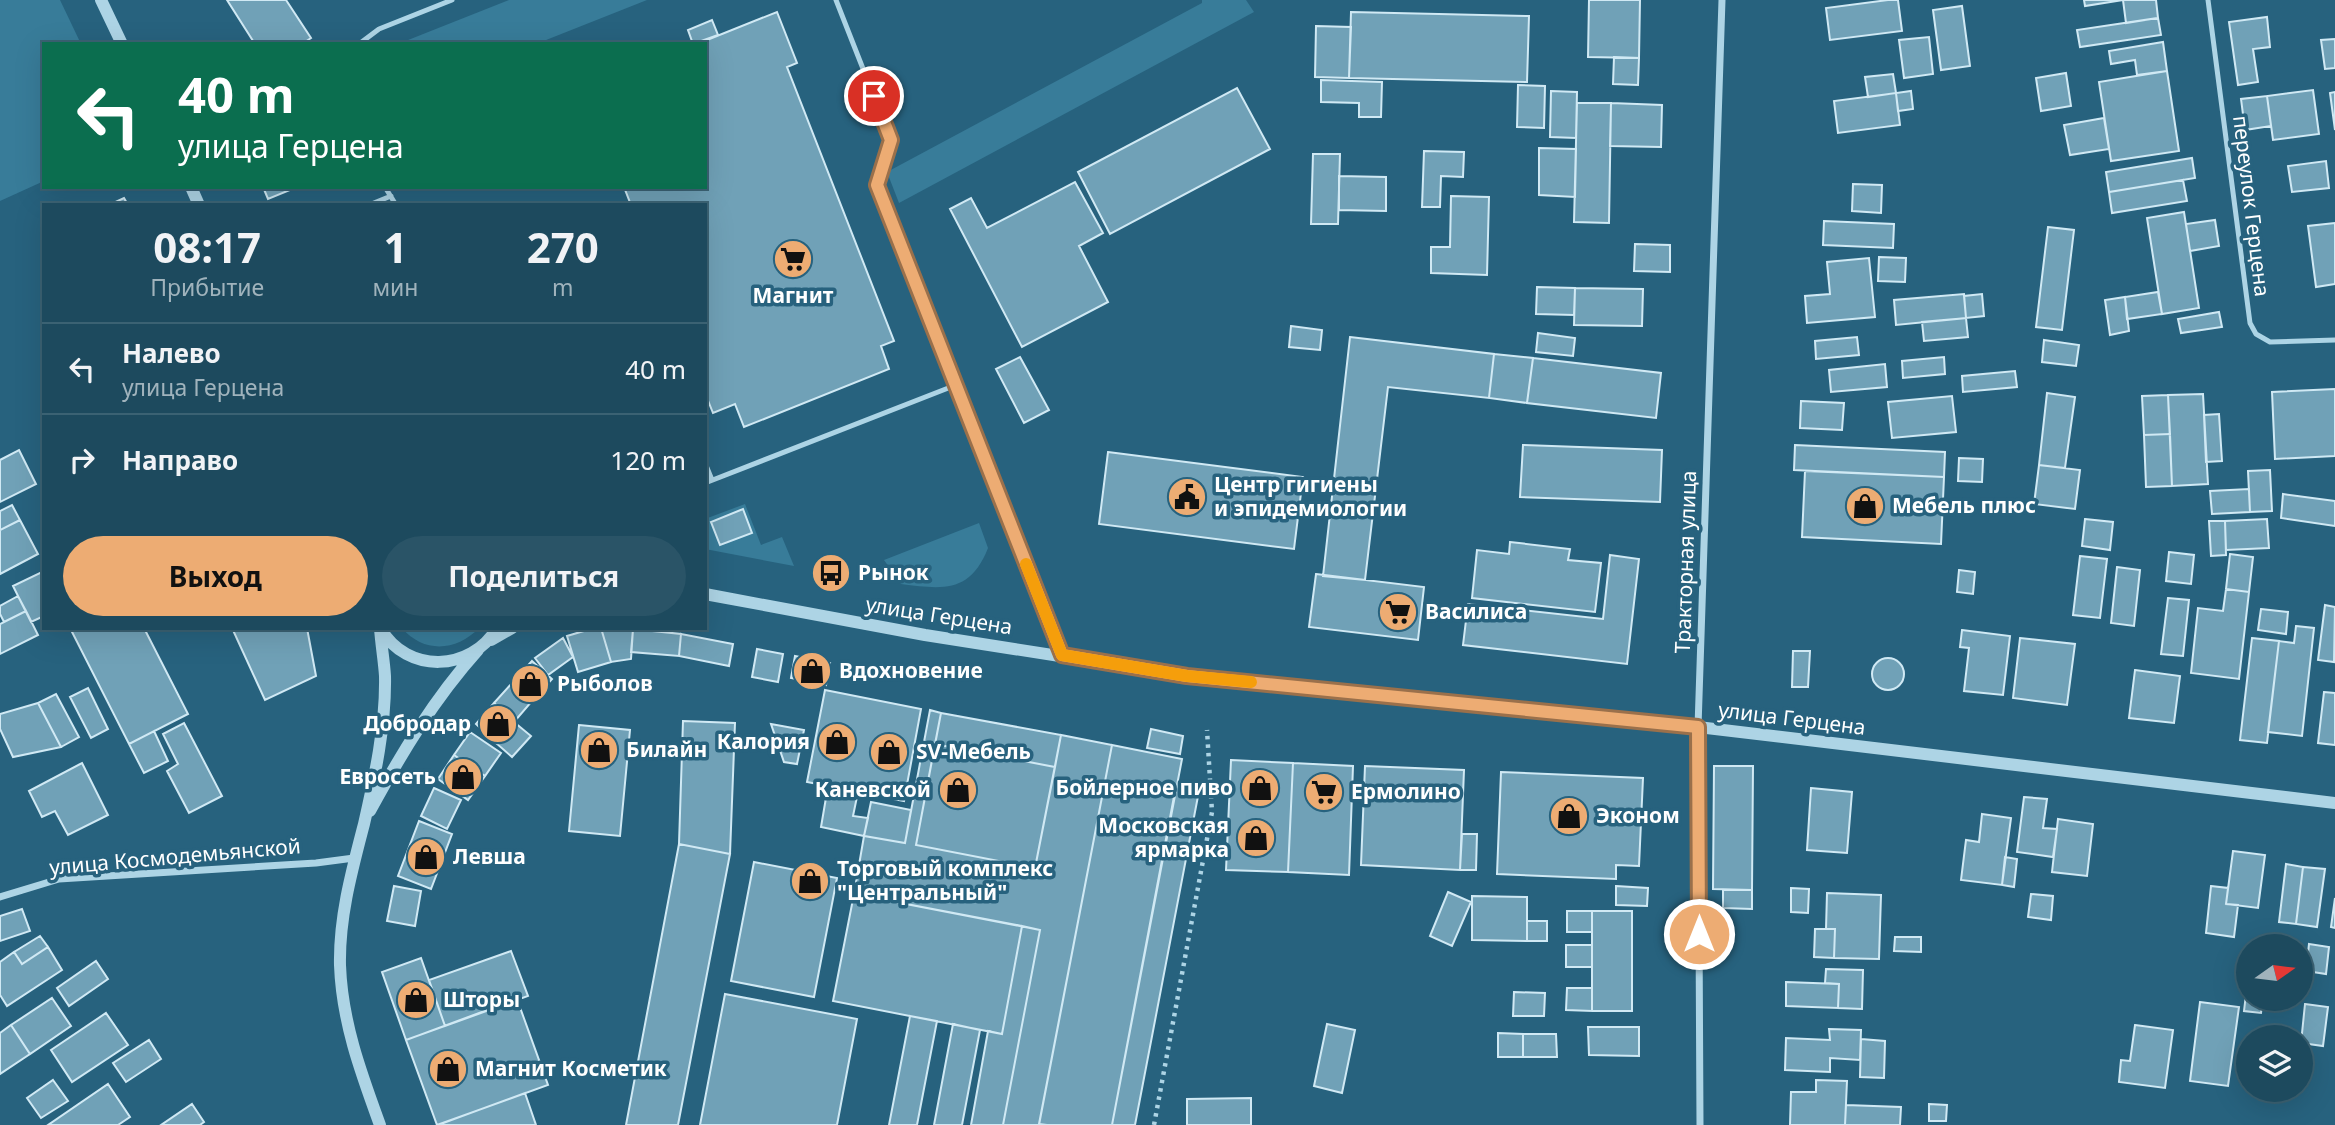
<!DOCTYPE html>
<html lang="ru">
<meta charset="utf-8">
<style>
body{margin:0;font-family:"Noto Sans",sans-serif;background:#2a5467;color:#f1f3f6;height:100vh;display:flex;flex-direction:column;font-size:26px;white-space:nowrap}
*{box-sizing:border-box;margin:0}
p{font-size:23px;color:#a0b3bc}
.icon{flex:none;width:38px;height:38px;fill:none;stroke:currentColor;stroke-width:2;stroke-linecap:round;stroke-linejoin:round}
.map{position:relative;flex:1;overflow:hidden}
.details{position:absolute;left:42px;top:203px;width:665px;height:427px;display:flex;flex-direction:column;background:#1d4a5e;border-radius:0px;box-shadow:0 7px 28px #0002,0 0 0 2px #3b6273}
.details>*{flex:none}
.hud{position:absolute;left:42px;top:42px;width:665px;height:147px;border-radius:0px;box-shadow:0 7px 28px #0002,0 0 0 2px #3b6273;background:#0b6e4f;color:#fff;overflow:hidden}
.needle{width:46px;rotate:76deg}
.buttons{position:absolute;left:2236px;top:934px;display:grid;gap:14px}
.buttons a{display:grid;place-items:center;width:77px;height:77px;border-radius:50%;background:#1d4a5e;box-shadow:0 7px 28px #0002,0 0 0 2px #3b6273;font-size:35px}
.pin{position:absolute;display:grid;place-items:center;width:60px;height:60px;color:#fff;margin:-30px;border:4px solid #fff;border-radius:50%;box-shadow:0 2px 7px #0007}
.me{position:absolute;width:77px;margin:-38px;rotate:0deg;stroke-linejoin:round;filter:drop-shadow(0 0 5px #0008)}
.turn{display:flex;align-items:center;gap:24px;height:147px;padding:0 21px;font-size:32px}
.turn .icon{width:91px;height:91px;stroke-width:2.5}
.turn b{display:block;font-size:49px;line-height:60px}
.eta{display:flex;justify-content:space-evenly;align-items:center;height:119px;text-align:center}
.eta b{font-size:42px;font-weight:700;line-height:49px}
.button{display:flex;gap:14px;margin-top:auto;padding:14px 21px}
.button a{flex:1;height:80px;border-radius:42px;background:#edac73;color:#111;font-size:28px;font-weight:700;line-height:80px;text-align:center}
.button a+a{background:#2a5467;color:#f1f3f6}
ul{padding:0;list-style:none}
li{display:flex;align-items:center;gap:21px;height:91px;padding:0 21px;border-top:2px solid #3b6273}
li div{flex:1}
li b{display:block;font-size:26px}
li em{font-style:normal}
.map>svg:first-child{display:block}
</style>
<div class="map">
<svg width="2335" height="1125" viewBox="0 0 2335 1125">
<rect width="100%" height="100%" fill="#27627e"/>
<!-- green -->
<path fill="#387c99" d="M0,0h60l21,44h-37v137l-44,20z
M509,0h138l-111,44h-138z
M1202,0h44l8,12 -355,191 -12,-31 315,-169z
M745,504l16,41 21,-8 12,29 -89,-17v-30z
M979,523l9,25c-18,46 -46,41 -87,36l-17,-24z
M402,628h77c-22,23 -55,26 -77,0z"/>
<!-- building -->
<path fill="#70a1b7" stroke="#d0e9f4" stroke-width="2" d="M227,0h59l25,38 -9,6h-47z
M1589,0h51l-1,58 -51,-1z
M1888,0h10l4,31 -72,9 -4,-32z
M2084,0h39l-38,6z
M2123,0h33l2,18 -32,5z
M1962,6l8,60 -29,4 -8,-60z
M777,12l20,51 -10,4 107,274 -13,5 8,23 -145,58 -9,-23 -22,9 -8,-20v-188h-74l-7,-18h81v-143h-8z
M1351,12l178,4 -2,66 -178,-4z
M2267,17l3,30 -17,2 5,33 -20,3 -9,-63z
M2158,18l3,17 -81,12 -3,-17z
M712,20l6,15 -25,9 -5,-14z
M1316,26l35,1 -2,51 -34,-1z
M1929,37l4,37 -29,4 -5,-38z
M2335,39v29l-10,1 -4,-29z
M2163,42l4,29 -30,4 -2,-15 -24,4 -2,-13z
M1614,57l25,1 -1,27 -25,-1z
M2167,71l12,80 -68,10 -12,-79z
M2066,73l5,33 -30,5 -5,-33z
M1893,74l3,19 -28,4 -3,-20z
M1321,80l61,2 -1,35h-22v-14l-38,-1z
M1518,85l27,1 -1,42 -27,-1z
M1237,88l33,61 -160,85 -32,-62z
M2313,90l6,44 -46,6 -6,-44z
M1551,91l26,1 -1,46 -26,-1z
M1911,91l2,18 -15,2 -2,-18z
M2335,92v38l-5,-37z
M1896,93l4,32 -62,8 -4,-32z
M2267,96l4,30 -26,4 -4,-31z
M1577,103h34l-2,120 -35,-1z
M1611,103l51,2 -1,42 -51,-1z
M2104,118l5,31 -39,6 -6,-30z
M1539,148l37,1 -1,48 -36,-2z
M1424,151l40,1 -1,25 -22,-1 -1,31h-18z
M1313,154h27l-2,70h-27z
M2192,158l3,20 -86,14 -3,-20z
M2326,161l3,27 -37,4 -4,-26z
M1339,176l47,1v34l-47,-1z
M2183,180l4,21 -75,12 -3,-21z
M1075,182l28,51 -24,13 29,56 -86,45 -72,-138 21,-11 16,30z
M1853,184l29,1 -1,28 -29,-2z
M263,187h26l1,3 -22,9z
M1451,196l38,1 -2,78 -56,-2v-26h19z
M124,198l4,7h-19z
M2184,212l15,96 -37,6 -15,-96z
M2215,220l4,26 -29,5 -4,-27z
M1824,221l70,3 -1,24 -70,-3z
M2335,223v61l-19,3 -8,-61z
M2048,227l26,3 -12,100 -26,-3z
M1635,244l35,1v27l-36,-1z
M1879,257l27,1 -1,24 -27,-1z
M1869,258l6,59 -68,6 -2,-27 25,-2 -3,-32z
M1537,287l38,1 -1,27 -38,-1z
M1575,288l68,1 -1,37 -68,-1z
M2158,292l4,22 -35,5 -2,-22z
M1964,294l2,24 -70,7 -2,-25z
M1982,294l2,22 -18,2 -2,-22z
M2125,297l4,34 -19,4 -5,-35z
M2219,312l3,15 -41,6 -3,-14z
M1966,318l2,19 -44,4 -2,-19z
M1291,326l31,4 -2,20 -31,-3z
M1538,333l37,5 -2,18 -37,-4z
M1350,337l144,17 -5,44 -101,-11 -23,193 -42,-4z
M1857,337l2,18 -43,4 -1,-18z
M2044,340l35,5 -3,21 -34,-4z
M1494,354l39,4 -6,45 -38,-5z
M1020,357l29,53 -25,13 -28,-54z
M1944,357l1,17 -42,4 -1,-17z
M1533,358l128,15 -5,45 -129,-15z
M1885,364l2,23 -56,5 -2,-22z
M2015,371l2,16 -54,5 -1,-16z
M2335,389v67l-60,3 -3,-67z
M2047,393l28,4 -10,71 -26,-3z
M2203,394l5,90 -36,2 -4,-91z
M2168,395l2,39 -26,1 -2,-39z
M1952,396l4,36 -64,6 -4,-36z
M1801,401l43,2 -2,27 -42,-2z
M2219,414l3,47 -16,1 -2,-47z
M2170,434l2,52 -26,1 -2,-52z
M1523,445l139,5 -2,52 -140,-5z
M1795,445l150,7 -1,25 -150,-7z
M19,450l17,34 -36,18v-42z
M1108,452l195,25 -9,72 -195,-25z
M1959,458l24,1 -1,23 -24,-1z
M2039,465l41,5 -5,39 -41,-5z
M2270,470l2,41 -22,1 -2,-41z
M1805,471l139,6 -3,67 -139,-7z
M2249,489l1,23 -38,2 -2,-23z
M2283,494l52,7v25l-54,-8z
M12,505l8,15 -20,10v-19z
M743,509l9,24 -32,12 -9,-23z
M2085,519l28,3 -3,28 -28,-4z
M2267,519l2,29 -43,2 -1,-29z
M20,520l18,34 -38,20v-44z
M2209,521h16l1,34 -15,1z
M1510,542l60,7 -2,11 33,3 -6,49 -123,-14 5,-48 32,4z
M2169,552l25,3 -3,29 -25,-3z
M2230,554l23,3 -4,35 -23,-3z
M1610,555l29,4 -12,105 -164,-19 5,-41 135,15z
M2080,556l27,3 -7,59 -27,-3z
M2117,567l23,3 -6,56 -23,-3z
M1959,570l16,2 -2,22 -16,-2z
M44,571v45l-13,6 -18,-36z
M1316,574l108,13 -6,53 -109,-13z
M2226,589l23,3 -10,87 -48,-6 7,-65 25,3z
M18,596l8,15 -22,11 -4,-8v-8z
M2168,598l21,2 -6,56 -22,-2z
M2325,605l10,2 -1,55 -16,-2z
M2261,609l27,3 -2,22 -28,-4z
M26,611l12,24 -38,19v-30z
M2296,626l18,2 -12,108 -34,-4 11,-91 15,2z
M70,628h74l44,86 -59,30z
M232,628h75l9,48 -51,24z
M594,628h7l10,34 -33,10 -11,-36z
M601,628l32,1 -2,30 -20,3z
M633,629l48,5 -2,22 -48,-4z
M1962,630l48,6 -7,59 -39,-4 5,-43 -9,-1z
M681,634l52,10 -4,22 -50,-10z
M563,638l10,19 -25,18 -13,-17z
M2020,638l55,6 -8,61 -54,-7z
M2252,638l27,3 -12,102 -27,-3z
M757,649l26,5 -5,28 -26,-5z
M1793,651h17l-2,36h-16z
M795,656l35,7 -4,22 -35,-7z
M1872 674a16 16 0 1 1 32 0a16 16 0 1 1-32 0Z
M532,661l20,18 -19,21 -21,-17z
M2135,670l45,6 -6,47 -45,-5z
M512,683l21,17 -19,22 -20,-19z
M88,688l20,41 -17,9 -21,-41z
M825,690l96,19 -17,92 -97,-19z
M2324,692l11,1v52l-17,-2z
M56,694l23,43 -18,10 -23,-44z
M38,703l23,44 -48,10 -13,-28v-15z
M494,703l20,19 -18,21 -20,-19z
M930,710l11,3 -25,132 119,23 26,-133 51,10 -73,380h-36l37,-195 -186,-36 10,-58 41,7z
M941,713l120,22 -6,32 -120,-23z
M683,721l52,2 -5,131 -51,-10z
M514,722l17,14 -19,21 -16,-14z
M184,723l38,73 -33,17 -22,-42 11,-7 -15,-30z
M771,724l33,6 -7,34 -13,-2z
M579,725l51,5 -10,106 -51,-5z
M1151,729l32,7 -3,18 -33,-6z
M154,731l14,30 -24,12 -15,-29z
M470,732l31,21 -16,23 -31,-21z
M935,744l120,23 -20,101 -119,-23z
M1112,745l70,14 -70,366h-65l-8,-1z
M454,755l31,21 -17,24 -30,-21z
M1231,760l62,3 -5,109 -62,-2z
M82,763l26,52 -40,20 -13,-24 -13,6 -13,-26z
M1293,763l60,3 -4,109 -61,-3z
M1365,766l99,4 -4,100 -99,-5z
M1714,766h39l-1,124 -39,-1z
M1501,772l142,6 -4,88 -23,-1v14l-119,-5z
M828,786l30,6 -5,24 15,2 -4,18 -43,-9z
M1176,786l23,5 -64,334h-23z
M434,788l27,12 -14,29 -26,-13z
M1811,788l41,4 -5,61 -40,-3z
M2024,797l23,2 -4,29 14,1 -4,28 -36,-5z
M871,802l40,8 -6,33 -41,-7z
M1982,814l29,4 -9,67 -41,-5 5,-40 13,2z
M2058,819l35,5 -6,52 -35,-4z
M419,821l33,13 -21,55 -33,-13z
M1462,834h15l-1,36h-16z
M679,844l51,10 -52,271h-52z
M2233,851l32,4 -7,53 -32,-4z
M2005,857l12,2 -3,28 -12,-2z
M754,862l83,16 -23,119 -83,-16z
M2286,864l17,3 -7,57 -17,-2z
M2303,867l22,2 -8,58 -21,-3z
M394,886l27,5 -6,35 -28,-5z
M1616,886l32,2 -1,18 -31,-1z
M2211,886l17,2 -2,16 12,1 -4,32 -28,-4z
M1791,888l18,1 -1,24 -17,-1z
M1723,890h29v19l-29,-1z
M1448,892l23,10 -19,44 -22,-10z
M1827,893l54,2 -2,64 -45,-1 1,-29h-9z
M854,894l168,32 -20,108 -169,-33z
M2031,894l22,2 -2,24 -23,-3z
M1472,896l55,1v44l-55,-1z
M2335,898v30l-4,-1z
M22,909l8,22 -30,10v-25z
M1567,911h25v21h-25z
M1592,911h40v100h-40z
M1527,921h20v20h-20z
M1022,926l18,4 -37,195h-32l17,-94 14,3z
M1815,929h20l-1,29 -20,-1z
M40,936l8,11 -26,17 -8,-12z
M1895,937h26v15l-27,-1z
M2309,944l20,3 -3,27 -20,-3z
M1566,945h26v22h-26z
M48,947l14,23 -55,36 -7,-11v-33l14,-10 8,12z
M511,951l17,45 -83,30 -16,-46z
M421,958l24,68 -39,14 -24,-68z
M96,961l12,18 -39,27 -12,-18z
M1826,969l37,1 -1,39 -24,-1 1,-24 -14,-1z
M2249,969v30h14l-2,14 -17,-2z
M1786,982l53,2 -1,24 -52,-2z
M1567,988h25v23l-26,-1z
M1514,992l31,1 -1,23h-31z
M725,994l132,25 -20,106h-137z
M52,998l19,28 -41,28 -19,-29z
M517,999l31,86 -111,40 -31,-85z
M2200,1002l39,5 -11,79 -38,-5z
M2305,1004l23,3 -5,39 -22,-3z
M106,1013l22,32 -56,37 -21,-32z
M910,1016l27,5 -20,104h-28z
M953,1024l27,6 -18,95h-28z
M1327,1024l28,6 -13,63 -28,-7z
M11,1025l19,29 -30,20v-41z
M2135,1025l38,5 -8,58 -46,-6 2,-22 9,1z
M1588,1027h51v29l-50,-1z
M1829,1029l32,1 -1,30 -30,-2v14l-45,-2 1,-32 44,2z
M1498,1033l25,1v23h-25z
M1523,1034h33l1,23h-34z
M1861,1039l24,2 -1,37 -24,-1z
M149,1040l12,19 -35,23 -13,-19z
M53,1080l15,21 -27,17 -14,-20z
M1816,1080l31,1 -2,44h-55l1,-33h25z
M108,1084l22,33 -12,8h-70z
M525,1093l11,32h-98z
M1251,1098v27h-64v-26z
M192,1104l12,18 -4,3h-39z
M1929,1104l18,1 -1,16h-17z
M1846,1105l55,2 -1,18h-55z"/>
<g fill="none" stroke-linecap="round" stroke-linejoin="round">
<!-- path -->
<path stroke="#add4e5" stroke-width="4.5" stroke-dasharray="3.5 5" stroke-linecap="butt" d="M1154,1125l58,-313 -5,-82"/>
<!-- service -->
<path stroke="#add4e5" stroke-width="5" d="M836,0l55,140 -14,45 185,470
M2208,0l42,323 6,11 14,8 65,-2
M359,44l20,-15 73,-29
M385,187l11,18
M369,205l22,-9
M705,463l7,17
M705,483l251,-98"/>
<!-- minor -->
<path stroke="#add4e5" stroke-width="7" d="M0,897l59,-18 257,-16 38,-5
M1700,1125l-2,-398 24,-727"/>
<!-- tertiary -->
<path stroke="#add4e5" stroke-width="12" d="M101,0l21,44
M191,187l8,18
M705,594l220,41 262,41 511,51 637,76
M380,628c1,16 4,32 5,48 1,49 -10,100 -21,148 -12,46 -25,93 -24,141 2,57 21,108 40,160
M381,629c26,45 90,43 116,-1
M491,640l21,-12
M370,811c31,-57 64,-112 108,-161"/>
</g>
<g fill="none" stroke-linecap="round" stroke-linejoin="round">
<!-- route casing -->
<g stroke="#9a704b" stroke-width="18">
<path id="route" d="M874,96l17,44 -14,45 185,470 125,21 511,51 1,207"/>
</g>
<!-- route -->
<use href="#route" stroke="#edac73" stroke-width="12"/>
<!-- slow -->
<path stroke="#f59e0b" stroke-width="12" d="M1026,564l36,91 125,21 64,6"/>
</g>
<!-- icons -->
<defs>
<g id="supermarket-disc" transform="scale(2.0125)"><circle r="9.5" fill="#edac73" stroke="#27627e"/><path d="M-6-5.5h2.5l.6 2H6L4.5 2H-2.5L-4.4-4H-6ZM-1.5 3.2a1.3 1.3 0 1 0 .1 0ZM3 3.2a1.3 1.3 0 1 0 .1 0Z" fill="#111"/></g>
<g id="civic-disc" transform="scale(2.0125)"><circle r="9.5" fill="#edac73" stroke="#27627e"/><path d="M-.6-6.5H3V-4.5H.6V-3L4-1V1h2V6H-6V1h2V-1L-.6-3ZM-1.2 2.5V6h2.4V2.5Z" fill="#111"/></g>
<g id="shop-disc" transform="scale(2.0125)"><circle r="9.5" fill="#edac73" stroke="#27627e"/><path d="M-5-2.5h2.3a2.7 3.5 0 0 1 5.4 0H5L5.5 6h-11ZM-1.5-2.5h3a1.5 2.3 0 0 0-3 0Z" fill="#111"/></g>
<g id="bus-disc" transform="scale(2.0125)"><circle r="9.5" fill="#edac73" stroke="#27627e"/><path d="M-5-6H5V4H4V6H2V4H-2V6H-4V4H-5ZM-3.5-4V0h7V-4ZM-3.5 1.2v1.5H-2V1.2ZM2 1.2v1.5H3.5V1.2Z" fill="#111"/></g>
</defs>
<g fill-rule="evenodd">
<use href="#supermarket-disc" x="793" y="259"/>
<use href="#civic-disc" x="1187" y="497"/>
<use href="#shop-disc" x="1865" y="506"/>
<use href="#bus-disc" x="831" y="573"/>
<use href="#supermarket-disc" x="1398" y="612"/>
<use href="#shop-disc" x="812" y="671"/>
<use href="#shop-disc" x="530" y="684"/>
<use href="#shop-disc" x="498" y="724"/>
<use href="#shop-disc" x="837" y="742"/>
<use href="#shop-disc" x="599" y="750"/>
<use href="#shop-disc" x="889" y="752"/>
<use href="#shop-disc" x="463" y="777"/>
<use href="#shop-disc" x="1260" y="788"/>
<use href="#shop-disc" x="958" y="790"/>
<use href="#supermarket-disc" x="1324" y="792"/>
<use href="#shop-disc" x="1569" y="816"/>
<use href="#shop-disc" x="1256" y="838"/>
<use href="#shop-disc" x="426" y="857"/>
<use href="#shop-disc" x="810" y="881"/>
<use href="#shop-disc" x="416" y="1000"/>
<use href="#shop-disc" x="448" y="1069"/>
</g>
<g text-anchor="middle" stroke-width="7" stroke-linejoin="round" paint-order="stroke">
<!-- street labels -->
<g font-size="21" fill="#fff" stroke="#27627e">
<text transform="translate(2251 206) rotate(83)" y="7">переулок Герцена</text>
<text transform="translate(1686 562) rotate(-88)" y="7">Тракторная улица</text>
<text transform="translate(939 616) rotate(9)" y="7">улица Герцена</text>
<text transform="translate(1792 719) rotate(7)" y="7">улица Герцена</text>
<text transform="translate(175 857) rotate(-5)" y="7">улица Космодемьянской</text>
</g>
<!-- poi labels -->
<g font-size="21" font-weight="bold" fill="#fff" stroke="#27627e" text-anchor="start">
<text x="793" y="303" text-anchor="middle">Магнит</text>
<text x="1214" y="492">Центр гигиены<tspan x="1214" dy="24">и эпидемиологии</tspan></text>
<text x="1892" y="513">Мебель плюс</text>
<text x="858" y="580">Рынок</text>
<text x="1425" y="619">Василиса</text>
<text x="839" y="678">Вдохновение</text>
<text x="557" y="691">Рыболов</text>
<text x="471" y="731" text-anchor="end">Добродар</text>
<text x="810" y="749" text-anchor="end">Калория</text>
<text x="626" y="757">Билайн</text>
<text x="916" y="759">SV-Мебель</text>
<text x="436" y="784" text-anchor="end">Евросеть</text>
<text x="1233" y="795" text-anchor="end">Бойлерное пиво</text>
<text x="931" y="797" text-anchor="end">Каневской</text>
<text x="1351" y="799">Ермолино</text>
<text x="1596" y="823">Эконом</text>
<text x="1229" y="833" text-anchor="end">Московская<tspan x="1229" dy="24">ярмарка</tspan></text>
<text x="453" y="864">Левша</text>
<text x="837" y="876">Торговый комплекс<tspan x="837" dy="24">"Центральный"</tspan></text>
<text x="443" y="1007">Шторы</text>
<text x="475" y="1076">Магнит Косметик</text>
</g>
</g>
</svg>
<div class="buttons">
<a><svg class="needle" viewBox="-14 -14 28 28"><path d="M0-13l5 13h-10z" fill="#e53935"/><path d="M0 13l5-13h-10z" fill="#a0b3bc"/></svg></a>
<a><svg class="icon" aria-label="layers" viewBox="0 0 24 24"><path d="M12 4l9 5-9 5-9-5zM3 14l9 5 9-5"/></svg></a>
</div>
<div class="pin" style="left:874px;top:96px;background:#d93025"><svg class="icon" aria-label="arrive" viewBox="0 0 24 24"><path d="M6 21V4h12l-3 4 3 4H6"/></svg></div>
<svg class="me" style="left:1699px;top:934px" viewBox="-20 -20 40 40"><circle r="17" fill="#edac73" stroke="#fff" stroke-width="3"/><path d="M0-11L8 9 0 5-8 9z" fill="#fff"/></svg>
<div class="hud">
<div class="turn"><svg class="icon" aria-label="left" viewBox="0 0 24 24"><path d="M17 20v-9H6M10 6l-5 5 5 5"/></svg><div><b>40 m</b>улица Герцена</div></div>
</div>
<section class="details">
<div class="eta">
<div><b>08:17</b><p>Прибытие</p></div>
<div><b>1</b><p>мин</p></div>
<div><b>270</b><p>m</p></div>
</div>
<ul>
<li><svg class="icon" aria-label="left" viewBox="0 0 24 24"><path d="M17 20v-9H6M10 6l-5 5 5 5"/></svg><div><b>Налево</b><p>улица Герцена</p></div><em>40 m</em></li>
<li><svg class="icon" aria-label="right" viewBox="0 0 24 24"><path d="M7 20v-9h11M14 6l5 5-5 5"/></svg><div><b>Направо</b></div><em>120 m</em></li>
</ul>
<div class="button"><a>Выход</a><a>Поделиться</a></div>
</section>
</div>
